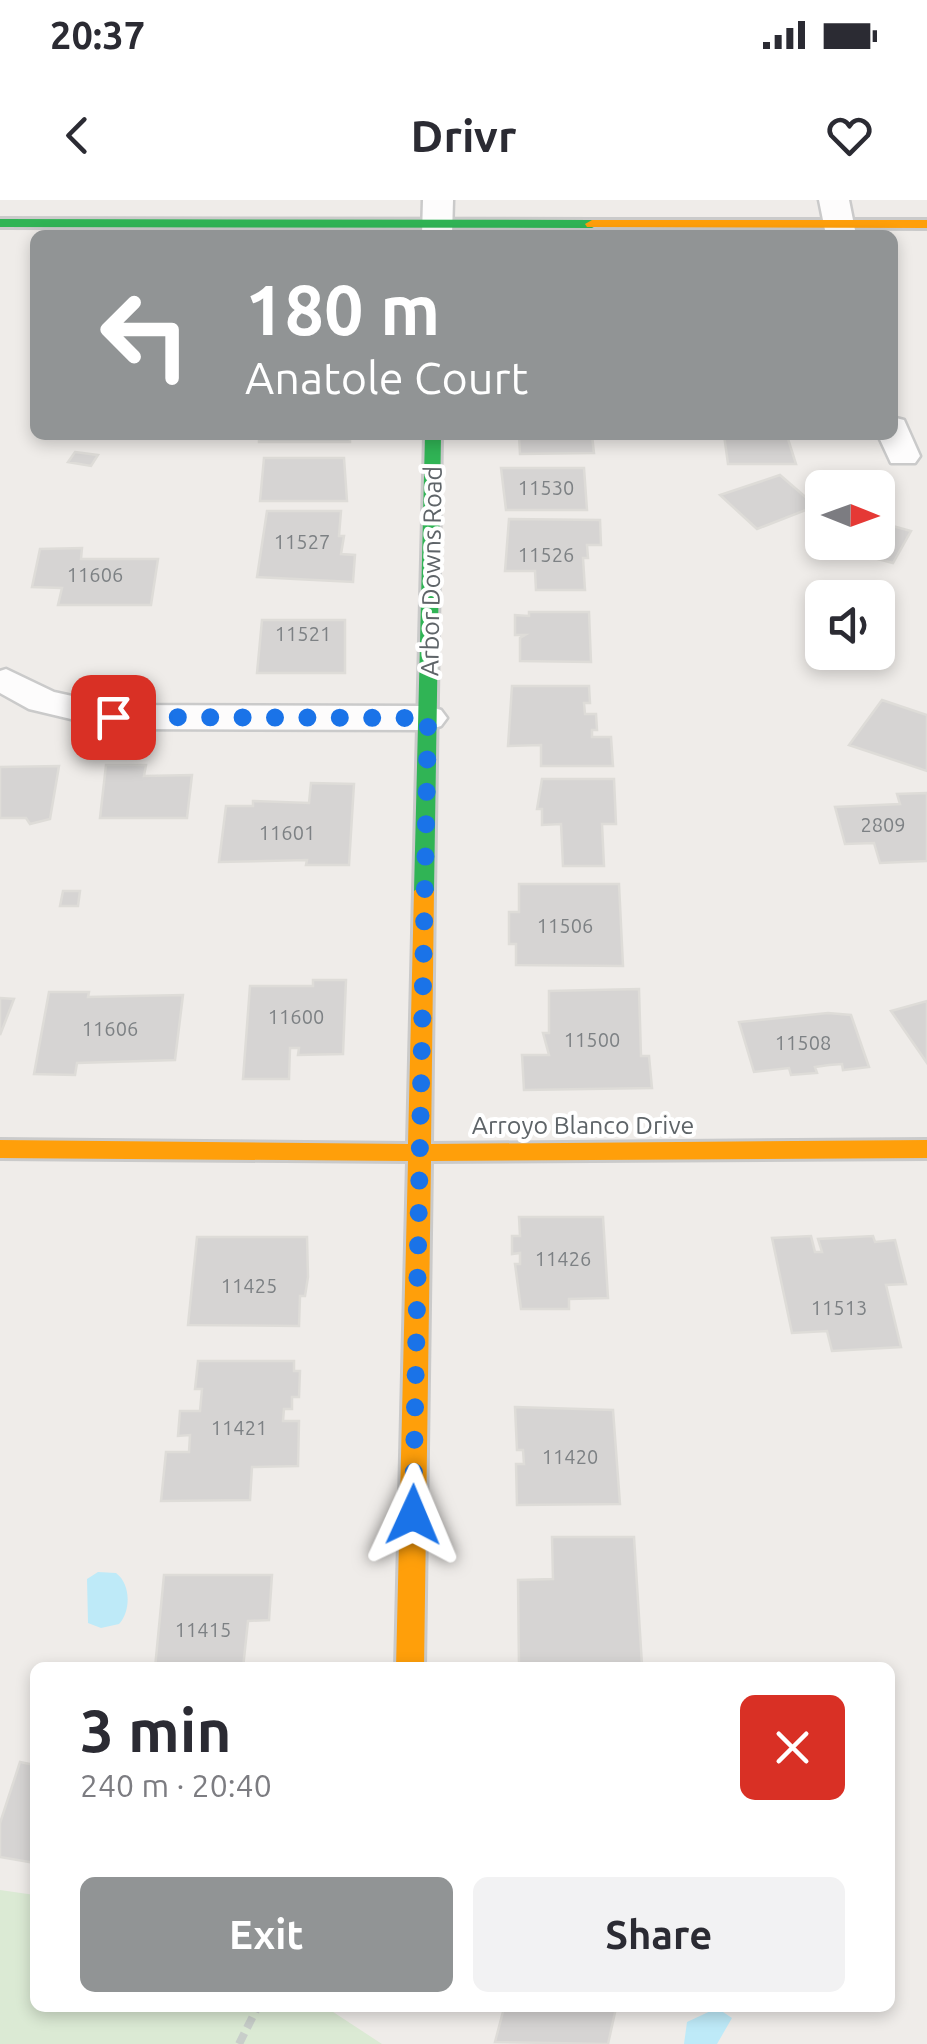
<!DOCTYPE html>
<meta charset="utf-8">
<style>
body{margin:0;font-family:Ubuntu,sans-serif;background:#f2f2f3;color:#2b2b33;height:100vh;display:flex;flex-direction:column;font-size:38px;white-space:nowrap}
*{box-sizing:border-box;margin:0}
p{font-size:32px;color:#7c7c81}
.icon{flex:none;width:55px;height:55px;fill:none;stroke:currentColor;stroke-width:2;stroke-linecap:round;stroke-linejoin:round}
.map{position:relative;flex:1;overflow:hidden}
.drawer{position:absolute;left:30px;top:1462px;width:865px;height:350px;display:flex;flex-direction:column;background:#fff;border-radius:15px;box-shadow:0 5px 15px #0003}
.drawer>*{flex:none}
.hud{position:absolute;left:30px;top:30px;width:868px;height:210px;border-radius:15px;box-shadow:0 5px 15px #0003;background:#919495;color:#fff;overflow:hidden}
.needle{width:65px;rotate:91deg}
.buttons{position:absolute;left:805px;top:270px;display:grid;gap:20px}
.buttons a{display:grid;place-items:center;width:90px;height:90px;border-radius:15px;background:#fff;box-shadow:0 5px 15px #0003;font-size:50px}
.pin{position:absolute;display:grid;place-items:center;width:85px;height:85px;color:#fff;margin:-42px;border-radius:20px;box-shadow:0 5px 15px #0006}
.me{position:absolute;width:110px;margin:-55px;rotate:1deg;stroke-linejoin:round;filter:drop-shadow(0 0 8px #0008)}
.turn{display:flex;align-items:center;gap:35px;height:210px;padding:0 50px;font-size:45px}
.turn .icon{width:130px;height:130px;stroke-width:2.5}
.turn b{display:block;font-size:70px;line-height:85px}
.round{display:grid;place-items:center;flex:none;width:105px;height:105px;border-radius:15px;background:#f2f2f3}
.head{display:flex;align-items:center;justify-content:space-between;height:170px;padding:0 50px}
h1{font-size:60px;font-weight:700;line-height:75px}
.cta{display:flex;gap:20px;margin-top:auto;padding:20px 50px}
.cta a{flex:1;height:115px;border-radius:15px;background:#919495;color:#fff;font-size:40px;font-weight:700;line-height:115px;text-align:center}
.cta a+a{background:#f2f2f3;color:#2b2b33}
.status{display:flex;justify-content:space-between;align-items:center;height:70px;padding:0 50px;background:#fff;direction:ltr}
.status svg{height:28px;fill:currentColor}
header{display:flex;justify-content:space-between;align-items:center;height:130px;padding:0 50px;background:#fff;font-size:45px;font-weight:700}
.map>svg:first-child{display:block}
</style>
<div class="status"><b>20:37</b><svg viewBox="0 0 49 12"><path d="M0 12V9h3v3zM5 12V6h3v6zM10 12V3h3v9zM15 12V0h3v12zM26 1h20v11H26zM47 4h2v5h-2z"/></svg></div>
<header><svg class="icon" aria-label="back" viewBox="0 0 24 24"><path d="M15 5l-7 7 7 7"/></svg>Drivr<svg class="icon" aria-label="heart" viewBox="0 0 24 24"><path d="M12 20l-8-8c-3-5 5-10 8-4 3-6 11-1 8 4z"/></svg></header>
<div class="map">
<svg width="927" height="1844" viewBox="0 0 927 1844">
<rect width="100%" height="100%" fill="#efece9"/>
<!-- green -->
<path fill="#dbead4" d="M0,1690l35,5v113h292l55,36h-382z"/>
<!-- water -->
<path fill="#beeaf8" d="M98,1372l18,1c15,11 15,38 3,51l-18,4 -13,-5 -1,-44z
M717,1808l15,10 -15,26h-33l3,-22z"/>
<!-- building -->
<path fill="#d6d4d3" stroke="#dedcd8" stroke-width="2.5" d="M259,235h91v7h-91z
M519,235h73l2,18 -74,1z
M724,235h67l-3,4 8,25h-68z
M75,252l23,3 -7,11 -23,-4z
M264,258h80l3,43h-87z
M501,268h83l3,42h-81z
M780,275l36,31 -59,23 -37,-34z
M267,311h74l-2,25h5l-3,18 14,1 -2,27 -96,-5z
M509,319l91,1 1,25h-14l1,13h-5l2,32h-49l-1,-19h-30z
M878,322l33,9 -18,32 -46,-12 4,-6 -10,-3h37z
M82,348l-1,11h77l-7,46h-93l4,-17 -30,-1 8,-38z
M529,412h60l2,50 -71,-1v-23l5,-3h-10v-20l14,1z
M262,420h83v53h-88z
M512,486h77l1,17h-6l1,11h11l1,16h-5v7h19l2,29h-72v-21l-33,1z
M882,500l45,15v56l-78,-26z
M106,565h40l-2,11 48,-1 -5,43h-87z
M59,566l-9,53 -20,5 -4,-6h-26v-51z
M542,579h72l2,45h-14l2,42h-41l-2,-42 -19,1v-16h-5z
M311,583l43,1 -5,81h-43l1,-5 -88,2 7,-56h27v-5l56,2z
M927,593v68l-47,2 -6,-20 -29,1 -10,-37 65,-3 -3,-10z
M519,684h100l4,82 -107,-1v-21h-7v-32h10z
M63,691h17l-2,15h-18z
M313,780h33l-3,74 -45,1 1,-7h-9l-1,31h-46l7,-93h63z
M639,789l2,67h8l3,32 -128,2 -2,-35h27l-6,-22h6v-42z
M49,792h40l-1,5 95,-2 -8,65 -98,3 -2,12 -41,-1z
M0,798l14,1 -14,36z
M927,801v62l-36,-52z
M828,813l23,2 18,52 -26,3 -1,-6 -13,1 -14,2 2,6 -26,2 -2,-7 -35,4 -15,-50z
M519,1017h84l5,81 -39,1v10h-48l-6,-45h5v-11l-8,1v-18h8z
M811,1036l4,16h7l-4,-13 55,-3 2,6 20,-2 11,44 -20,1 15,62 -69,4 -5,-20 -35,2 -20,-95z
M197,1037h110l1,40 -3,19h-5l-1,30 -111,-1z
M198,1161h96v10h6l-1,26h-7v12h-8l-1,12h16l-1,45 -46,1 -2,33 -89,1 5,-49h23l1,-17 -12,1 2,-25h20l2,-22h-7z
M515,1207l98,3 7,94 -103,1 -1,-41h8l-1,-14h-6z
M552,1337h82l8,128 -123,1 -1,-86 35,-1z
M164,1375h108l-3,45 -21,1 -5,47h-88z
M20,1562l15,3v98l-35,-6v-34z
M504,1808h112l-8,36 -113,-2z"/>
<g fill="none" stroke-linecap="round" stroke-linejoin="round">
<!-- street casing -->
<g stroke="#cacaca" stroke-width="5">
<path id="street" d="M423,0h30l-1,35h-30z
M819,0h30l7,35h-30z
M892,217l12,3 16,36 -5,7h-24l-13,-28h14z
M6,469l48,23 59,13 315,1 13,4 6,8 -6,8 -13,4 -315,-1 -84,-20 -29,-16v-22z"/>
</g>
<!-- fast casing -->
<g stroke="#cacaca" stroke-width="6">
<path id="fast" d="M0,19l592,1 7,4 -7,4 -592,-1z
M425,235h16l-7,456 -10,7 -10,-7z"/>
</g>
<!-- slow casing -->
<g stroke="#cacaca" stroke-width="6">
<path id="slow" d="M592,20h335v8l-340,-1 -2,-3z
M424,684l10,7 -3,253 496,-4v18l-496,3 -7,507h-28l12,-507 -408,-3v-18l408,4 6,-253z"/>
</g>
<!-- path -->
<path stroke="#c8ceca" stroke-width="8" stroke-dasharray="12 6" stroke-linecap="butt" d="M239,1844l17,-34"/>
<!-- street -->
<use href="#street" fill="#fdfcfc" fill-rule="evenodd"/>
<!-- fast -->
<use href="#fast" fill="#30b455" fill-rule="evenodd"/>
<!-- slow -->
<use href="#slow" fill="#ff9f0a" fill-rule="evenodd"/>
</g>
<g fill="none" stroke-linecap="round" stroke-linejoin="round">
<!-- route -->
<path stroke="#1a73e8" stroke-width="18" stroke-dasharray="0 32.4" d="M113,517l315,1 -15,797"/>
</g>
<g text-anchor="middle" stroke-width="8" stroke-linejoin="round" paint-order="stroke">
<!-- number labels -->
<g font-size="20" fill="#7d8184">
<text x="546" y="295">11530</text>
<text x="302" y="349">11527</text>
<text x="546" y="362">11526</text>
<text x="95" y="382">11606</text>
<text x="303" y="441">11521</text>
<text x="883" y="632">2809</text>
<text x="287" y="640">11601</text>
<text x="565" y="733">11506</text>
<text x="296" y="824">11600</text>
<text x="110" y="836">11606</text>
<text x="592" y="847">11500</text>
<text x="803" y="850">11508</text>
<text x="563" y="1066">11426</text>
<text x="249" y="1093">11425</text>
<text x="839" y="1115">11513</text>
<text x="239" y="1235">11421</text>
<text x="570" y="1264">11420</text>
<text x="203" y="1437">11415</text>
</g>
<!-- street labels -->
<g font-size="25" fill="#5e6468" stroke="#fff">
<text transform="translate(431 371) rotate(-89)" y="9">Arbor Downs Road</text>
<text x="583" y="934">Arroyo Blanco Drive</text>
</g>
</g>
</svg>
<div class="buttons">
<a><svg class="needle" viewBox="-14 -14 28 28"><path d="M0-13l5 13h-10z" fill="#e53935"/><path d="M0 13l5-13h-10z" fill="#7c7c81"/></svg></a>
<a><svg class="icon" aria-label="sound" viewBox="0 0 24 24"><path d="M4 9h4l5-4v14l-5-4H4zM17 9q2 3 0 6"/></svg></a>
</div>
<div class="pin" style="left:113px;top:517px;background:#d93025"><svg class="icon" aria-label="arrive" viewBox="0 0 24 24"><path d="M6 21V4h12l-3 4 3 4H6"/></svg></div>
<svg class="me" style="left:413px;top:1315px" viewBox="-20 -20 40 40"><path d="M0-17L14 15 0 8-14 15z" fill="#1a73e8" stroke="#fff" stroke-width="4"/></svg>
<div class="hud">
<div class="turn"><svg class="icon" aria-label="left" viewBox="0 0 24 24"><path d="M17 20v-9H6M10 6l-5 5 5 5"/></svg><div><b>180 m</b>Anatole Court</div></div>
</div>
<section class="drawer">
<div class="head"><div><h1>3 min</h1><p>240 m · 20:40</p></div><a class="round" style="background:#d93025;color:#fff"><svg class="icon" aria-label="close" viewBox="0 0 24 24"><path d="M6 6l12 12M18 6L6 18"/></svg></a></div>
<div class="cta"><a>Exit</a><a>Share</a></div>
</section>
</div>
